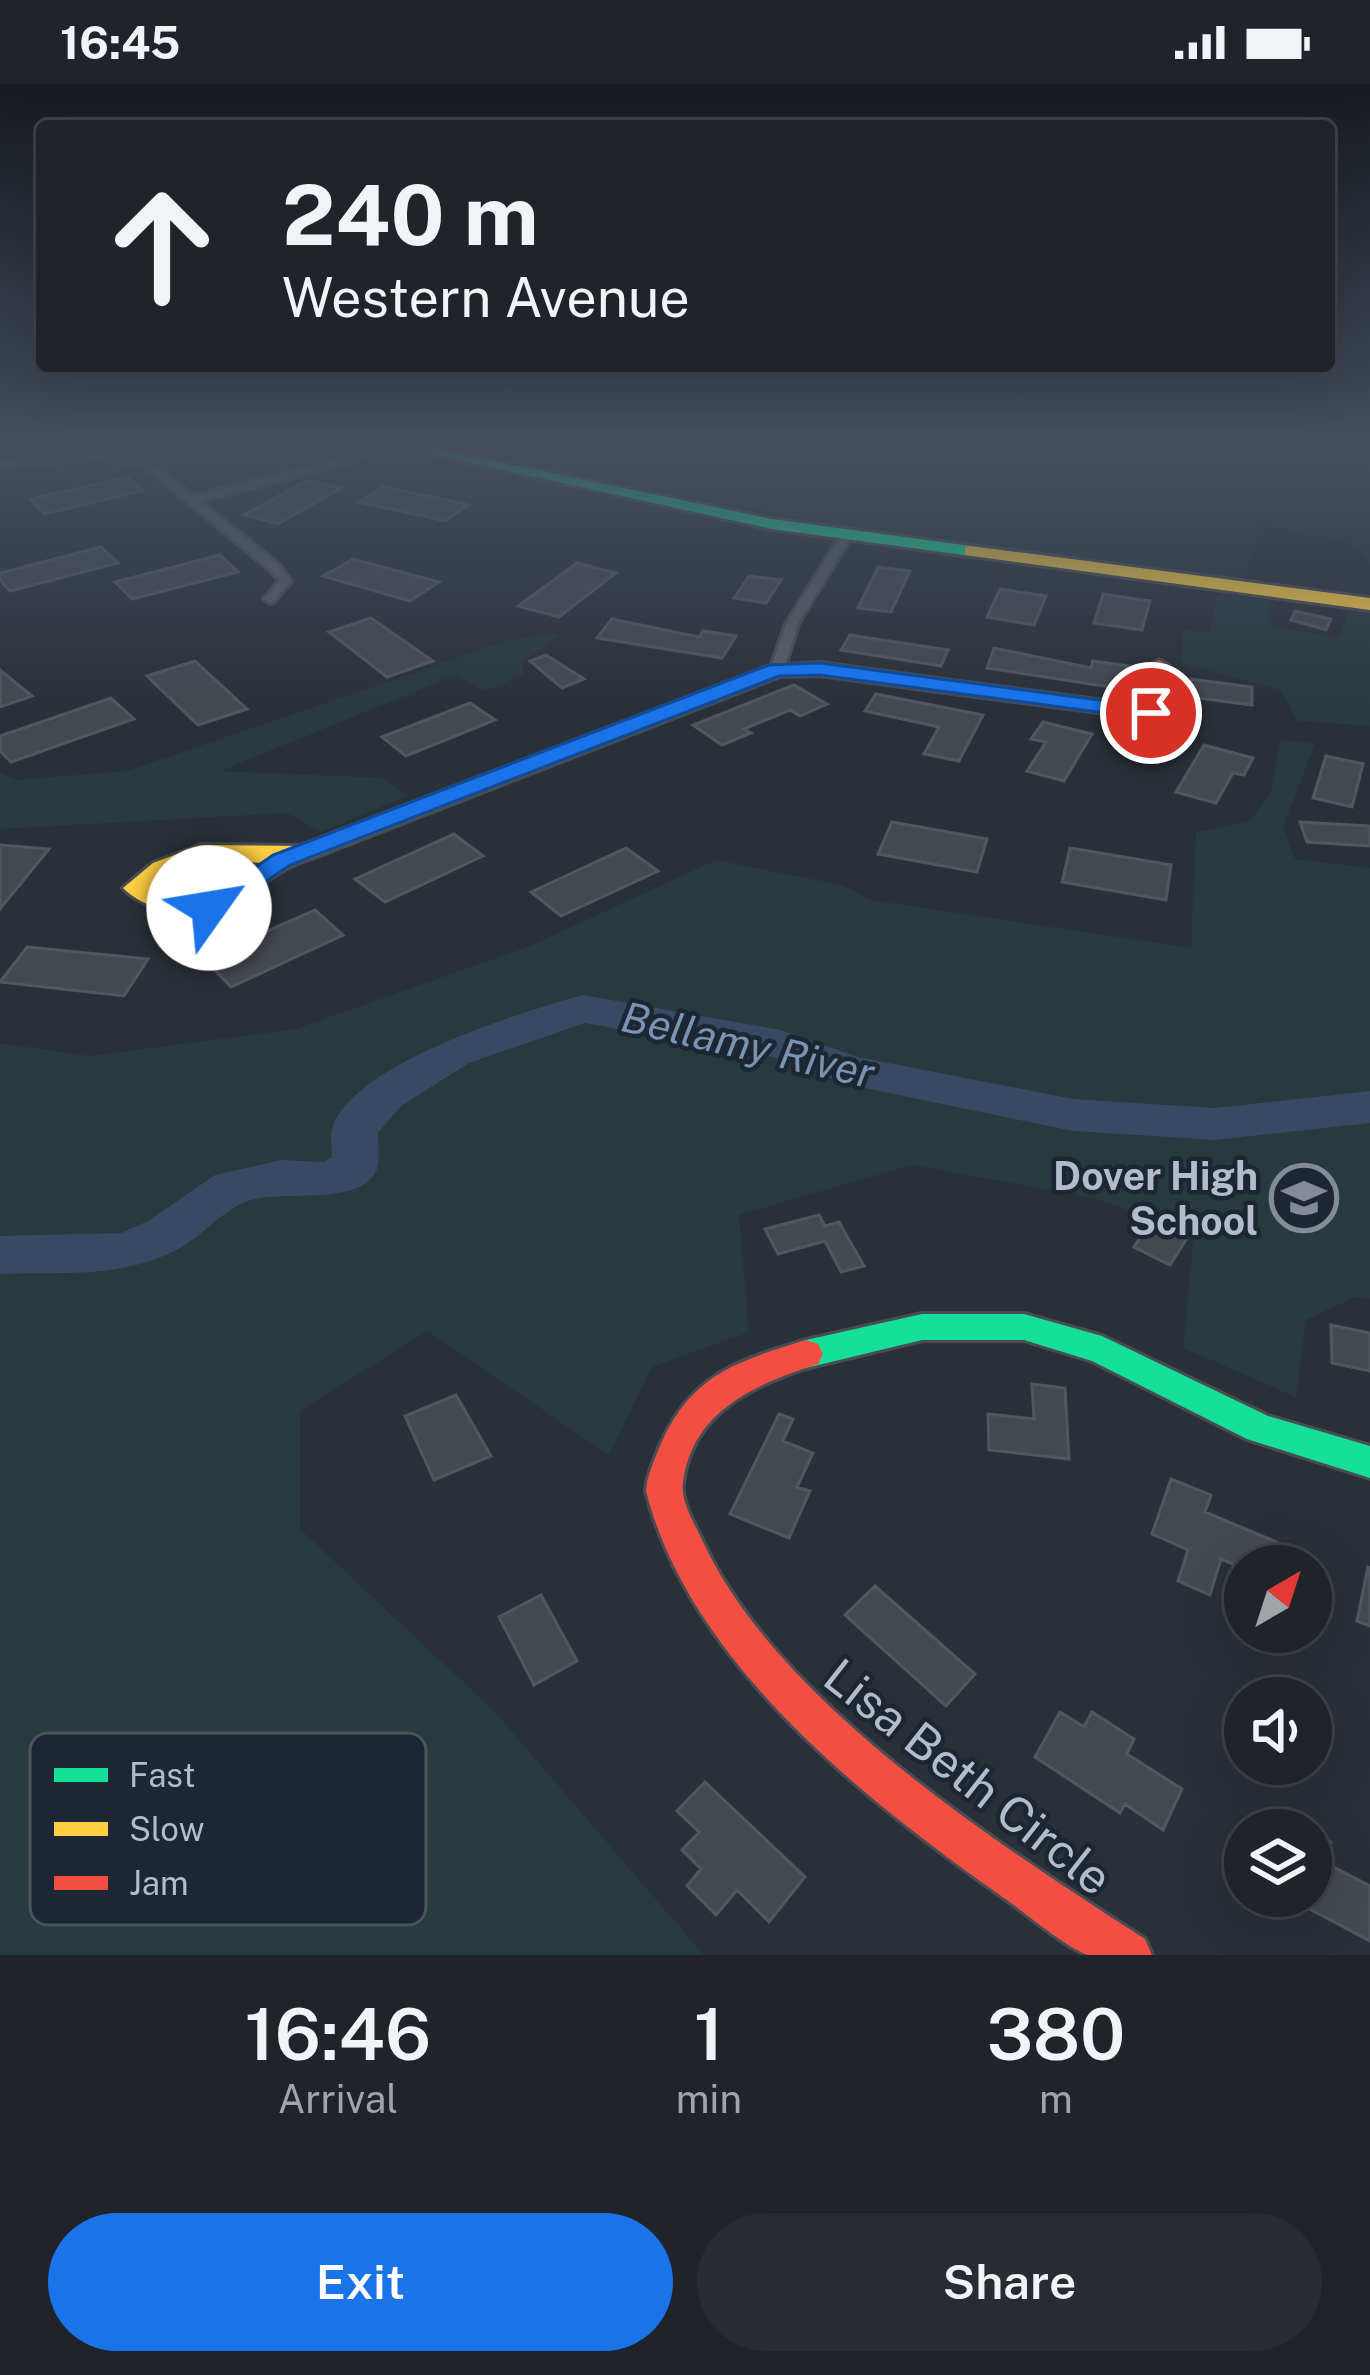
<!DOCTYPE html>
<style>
body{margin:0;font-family:"Public Sans",sans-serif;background:#282c32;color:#f1f3f6;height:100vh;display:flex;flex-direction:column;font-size:45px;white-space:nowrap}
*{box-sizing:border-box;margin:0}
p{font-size:39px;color:#a2a4a8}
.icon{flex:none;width:66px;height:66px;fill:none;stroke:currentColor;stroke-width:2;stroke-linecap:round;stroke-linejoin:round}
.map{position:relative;height:1871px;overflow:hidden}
.drawer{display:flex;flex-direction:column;background:#20242a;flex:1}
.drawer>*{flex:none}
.top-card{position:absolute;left:36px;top:36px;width:1299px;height:252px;border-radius:12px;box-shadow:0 12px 48px #0002,0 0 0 3px #3d4147;background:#20242a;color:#f1f3f6;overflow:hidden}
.needle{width:78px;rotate:39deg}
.controls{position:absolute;left:1224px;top:1461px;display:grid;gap:24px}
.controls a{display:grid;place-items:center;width:108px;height:108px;border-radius:50%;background:#20242a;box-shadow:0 12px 48px #0002,0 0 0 3px #3d4147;font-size:60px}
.pin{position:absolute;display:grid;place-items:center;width:102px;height:102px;color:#fff;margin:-51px;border:6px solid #fff;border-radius:50%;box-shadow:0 3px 12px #0007}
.me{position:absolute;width:132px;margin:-66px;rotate:58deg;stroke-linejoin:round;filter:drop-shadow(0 0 9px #0008)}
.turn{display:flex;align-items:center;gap:42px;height:252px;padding:0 48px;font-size:54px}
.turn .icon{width:156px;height:156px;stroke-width:2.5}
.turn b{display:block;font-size:84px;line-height:102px}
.eta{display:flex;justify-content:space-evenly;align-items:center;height:204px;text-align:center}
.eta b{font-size:72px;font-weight:600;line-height:84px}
.primary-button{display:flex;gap:24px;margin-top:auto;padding:24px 48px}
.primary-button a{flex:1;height:138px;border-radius:72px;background:#1a73e8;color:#fff;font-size:48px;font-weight:600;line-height:138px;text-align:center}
.primary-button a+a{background:#282c32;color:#f1f3f6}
.status{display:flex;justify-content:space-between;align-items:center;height:84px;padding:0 60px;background:#20242a;direction:ltr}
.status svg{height:33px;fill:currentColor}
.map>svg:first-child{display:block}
</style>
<div class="status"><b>16:45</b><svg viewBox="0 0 49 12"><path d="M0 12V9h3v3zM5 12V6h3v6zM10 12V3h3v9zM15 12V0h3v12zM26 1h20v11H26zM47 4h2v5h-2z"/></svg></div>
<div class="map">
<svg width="1370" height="1871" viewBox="0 0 1370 1871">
<rect width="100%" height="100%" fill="#2a3038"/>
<!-- green -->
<path fill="#273a3e" d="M552,363h818v115l-21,-20 -87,-16 -18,55 -404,-55 -326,-64z
M1217,510l52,6 -1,26 71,12 10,-28 21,3v113l-72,-5 -18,-31 -98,-27 1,-33 27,2z
M558,550l-16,16 -18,9 -2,16 -37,16 -29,-16 -236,96 164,7 23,18 -86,36 -34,-19 -287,16v-57l15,8 112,-9 385,-132z
M1280,655l35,5 -32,83 12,32 75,9v431l-15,-2 -49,23 -10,77 -113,-49 11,-116 -101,-34 -181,-33 -173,50 10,117 -97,35 -43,88 -182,-124 -127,80v118l195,183 209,243h-704v-912l90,13 206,-27 234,-83 186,-86 126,25 29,15 320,48 5,-116 53,-10 22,-29z"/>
<!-- water -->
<path fill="#384963" d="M1370,1009v25l-75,11 -80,-5 101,-26z"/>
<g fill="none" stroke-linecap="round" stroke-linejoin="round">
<!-- river -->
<path fill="#384963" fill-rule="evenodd" d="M583,911l198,35 77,27 215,42 142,9 155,-17v32l-155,17 -142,-9 -223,-46 -77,-28 -188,-34 -116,40 -68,43 -23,27c0,11 2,26 -1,36 -15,39 -97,20 -129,32 -25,9 -45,34 -68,47 -56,31 -118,24 -180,26v-38l121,-3 27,-12 67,-46 67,-15 42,2 8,-5c0,-8 -2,-20 0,-28 18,-65 192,-118 251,-134z"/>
</g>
<!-- building -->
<path fill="#444950" stroke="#52575f" stroke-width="3" d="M128,393l14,14 -98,23 -13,-15z
M307,396l34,8 -63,36 -34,-9z
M383,403l55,11 30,7 -23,16 -86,-19z
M101,463l17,16 -108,28 -10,-11v-7z
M220,471l18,17 -106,27 -17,-17z
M353,475l86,23 -29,19 -87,-25z
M577,479l39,10 -57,44 -41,-11z
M878,483l32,4 -19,41 -33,-4z
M749,492l32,4 -15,23 -32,-5z
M1000,505l46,7 -12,29 -47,-8z
M1103,510l47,7 -8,29 -48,-7z
M1295,527l36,8 -5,11 -35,-10z
M371,534l62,43 -46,16 -58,-45z
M612,535l87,18 4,-6 33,5 -14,22 -125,-20z
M850,551l98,15 -7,16 -100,-16z
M994,564l97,20 2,-7 36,5 -6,23 -136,-21z
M546,571l38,24 -22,9 -32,-27z
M195,577l52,48 -49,16 -51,-49z
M0,586l32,26 -32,11z
M1191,595l61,8v18l-62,-8z
M794,601l33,19 -27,12 -10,-6 -46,19 7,4 -29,12 -29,-20z
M876,610l107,21 -24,46 -35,-7 15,-27 -74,-16z
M111,614l23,21 -123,43 -11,-11v-15z
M470,619l25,17 -89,36 -24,-19z
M1043,638l49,12 -28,47 -37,-10 19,-29 -15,-3z
M1204,661l49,13 -9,17 -11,-2 -17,30 -40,-11z
M1326,672l37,8 -11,43 -39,-9z
M892,738l95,17 -10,33 -99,-18z
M1300,738l70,4v20l-63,-4z
M454,750l29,22 -98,46 -30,-23z
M0,761l49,4 -49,60z
M626,764l32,23 -97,45 -30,-24z
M1070,764l101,17 -5,35 -104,-18z
M315,826l28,25 -112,52 -27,-28z
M27,863l121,12 -24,37 -124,-14z
M819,1131l6,11 14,-4 25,44 -23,6 -16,-31 -47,13 -13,-25z
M1150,1139l36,17 -16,25 -36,-18z
M1331,1241l39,8v38l-38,-8z
M1032,1300l33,4 4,71 -80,-9 -1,-36 46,5z
M456,1311l35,61 -57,24 -29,-64z
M779,1330l14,5 -10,22 30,12 -16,34 13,4 -21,47 -59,-24z
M1171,1395l40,16 -6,17 81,34 -6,20 -35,3 -24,-10 -11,36 -32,-14 10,-31 -36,-16z
M1368,1483l2,1v58l-13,-5z
M875,1502l100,88 -29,32 -101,-91z
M541,1511l36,66 -43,24 -35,-68z
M1060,1628l24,15 8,-15 42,27 -7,15 55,35 -19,41 -38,-26 -5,9 -85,-56z
M705,1698l100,95 -36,45 -32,-32 -21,25 -29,-29 14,-17 -19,-19 17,-18 -22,-21z
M1311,1748l20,10 -5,21 44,23v55l-85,-45h26z"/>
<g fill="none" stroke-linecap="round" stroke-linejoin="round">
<!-- street casing -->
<g stroke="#484c53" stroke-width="6">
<path id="street" d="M368,363h13l-28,15 -153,39 79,64 12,16 -17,21 -4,1 -6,-4 15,-18 -8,-10 -127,-105 -50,-7 -94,9v-6l94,-9 53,7 47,36 151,-38z
M842,449l10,2 -54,89 -14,46 -7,4 -5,-1 -2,-3 16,-46z"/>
</g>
<!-- fast casing -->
<g stroke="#484c53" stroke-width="6">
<path id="fast" d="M398,363h30l344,72 199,27 9,5 -9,5 -199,-27z
M922,1230h102l78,22 166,80 102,30v32l-123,-39 -155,-78 -68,-21h-102l-116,28 -12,-4 -5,-10 5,-10 12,-4z"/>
</g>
<!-- slow casing -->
<g stroke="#484c53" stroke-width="6">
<path id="slow" d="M971,462l399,52v12l-405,-55v-8z
M820,579l140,19 10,6 -10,6 -140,-19 -40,1 -468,182c-55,13 -77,74 -147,52 -16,-4 -31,-11 -42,-22l30,-25 48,-18 99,1 470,-180zM201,775l62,4c-37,29 -67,48 -111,24z"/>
</g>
<!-- jam casing -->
<g stroke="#484c53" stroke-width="6">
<path id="jam" d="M1159,576l10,6 -8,47 -10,6 -191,-25 -10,-6 10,-6 182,24 7,-40z
M806,1256l12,4 5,10 -5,10c-61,20 -125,45 -135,118 -3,19 12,42 20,60 76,162 295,302 442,397l7,16c-19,0 -47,0 -64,0 -25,-9 -62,-42 -84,-57 -138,-97 -315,-236 -358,-407 1,-16 8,-30 14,-45 30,-71 77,-85 146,-106z"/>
</g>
<!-- street -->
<use href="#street" fill="#5a5e66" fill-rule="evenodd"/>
<!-- fast -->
<use href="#fast" fill="#16e098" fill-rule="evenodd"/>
<!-- slow -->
<use href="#slow" fill="#ffcf43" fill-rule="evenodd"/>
<!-- jam -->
<use href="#jam" fill="#f24e42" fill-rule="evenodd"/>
</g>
<!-- sky -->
<linearGradient id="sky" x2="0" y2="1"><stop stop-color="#171a1f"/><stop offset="0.58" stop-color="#444e5e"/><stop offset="1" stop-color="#444e5e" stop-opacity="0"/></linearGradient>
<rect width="1370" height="625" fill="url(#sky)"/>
<!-- route -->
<path fill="#1a73e8" stroke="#114b97" stroke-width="3" d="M820,579l331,44 11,6 -11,6 -331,-44 -41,1 -489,189 -72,49h-18l-3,-6 76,-53 496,-190z"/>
<!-- icons -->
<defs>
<g id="school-ring" transform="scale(3.45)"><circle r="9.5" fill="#1d2633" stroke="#848b96" stroke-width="1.5"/><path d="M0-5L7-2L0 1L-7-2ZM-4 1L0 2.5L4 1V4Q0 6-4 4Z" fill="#848b96"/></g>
</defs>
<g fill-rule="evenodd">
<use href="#school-ring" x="1304" y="1114"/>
</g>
<g text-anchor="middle" stroke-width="9" stroke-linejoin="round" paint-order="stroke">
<!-- poi labels -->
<g font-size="39" font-weight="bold" fill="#b4bcc9" stroke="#1d2633" text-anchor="end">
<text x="1258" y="1106">Dover High<tspan x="1258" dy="45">School</tspan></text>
</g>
<!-- water labels -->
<g font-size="42" font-style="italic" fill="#7c92b1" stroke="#1d2633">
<text transform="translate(748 961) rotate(13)" y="15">Bellamy River</text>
</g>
<!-- near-street labels -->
<g font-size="48" fill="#b4bcc9" stroke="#1d2633">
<text transform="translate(968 1693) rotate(38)" y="17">Lisa Beth Circle</text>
</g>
</g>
<!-- legend -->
<rect x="30" y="1649" width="396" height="192" rx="18" fill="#1d2633" stroke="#4a5360" stroke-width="3"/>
<rect x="54" y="1684" width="54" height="14" fill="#16e098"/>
<rect x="54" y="1738" width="54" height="14" fill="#ffcf43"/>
<rect x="54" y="1792" width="54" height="14" fill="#f24e42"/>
<g font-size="33" fill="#b4bcc9">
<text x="129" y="1703">Fast</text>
<text x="129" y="1757">Slow</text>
<text x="129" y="1811">Jam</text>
</g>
</svg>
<div class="controls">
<a><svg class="needle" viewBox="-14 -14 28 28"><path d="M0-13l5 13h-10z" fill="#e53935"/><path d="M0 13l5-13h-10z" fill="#a2a4a8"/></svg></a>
<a><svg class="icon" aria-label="sound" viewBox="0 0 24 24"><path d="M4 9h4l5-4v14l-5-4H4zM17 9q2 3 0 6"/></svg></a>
<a><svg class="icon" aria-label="layers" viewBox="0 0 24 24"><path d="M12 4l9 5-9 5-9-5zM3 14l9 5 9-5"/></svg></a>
</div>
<div class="pin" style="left:1151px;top:629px;background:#d93025"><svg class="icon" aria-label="arrive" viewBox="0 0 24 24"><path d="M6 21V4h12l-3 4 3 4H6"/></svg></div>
<svg class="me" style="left:209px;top:824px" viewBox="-20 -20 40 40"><circle r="19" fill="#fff"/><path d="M0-13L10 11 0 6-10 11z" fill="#1a73e8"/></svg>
<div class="top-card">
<div class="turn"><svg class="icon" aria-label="ahead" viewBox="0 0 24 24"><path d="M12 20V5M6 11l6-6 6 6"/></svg><div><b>240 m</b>Western Avenue</div></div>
</div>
</div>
<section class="drawer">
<div class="eta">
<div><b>16:46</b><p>Arrival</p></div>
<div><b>1</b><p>min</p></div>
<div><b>380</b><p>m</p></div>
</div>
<div class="primary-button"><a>Exit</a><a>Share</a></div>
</section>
